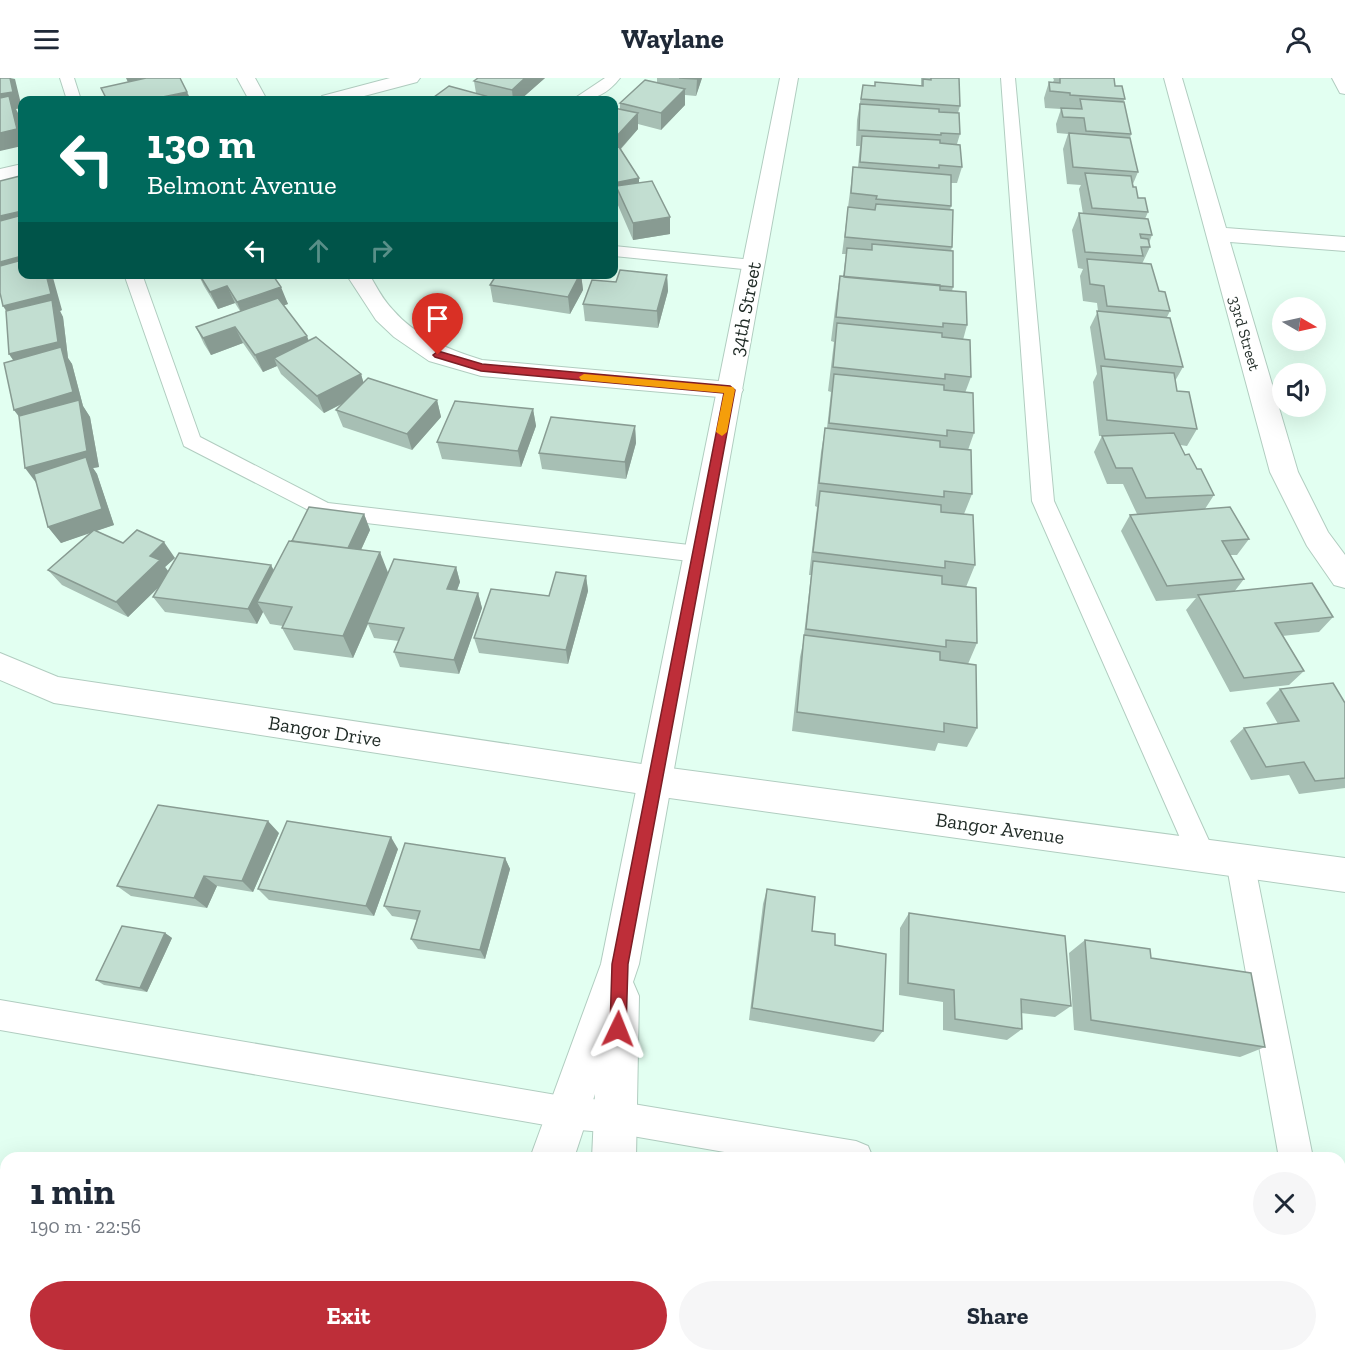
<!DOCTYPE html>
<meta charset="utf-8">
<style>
body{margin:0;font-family:"Zilla Slab",serif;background:#f6f6f7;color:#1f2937;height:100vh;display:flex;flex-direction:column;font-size:22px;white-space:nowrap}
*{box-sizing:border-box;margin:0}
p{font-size:20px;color:#747a83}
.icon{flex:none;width:33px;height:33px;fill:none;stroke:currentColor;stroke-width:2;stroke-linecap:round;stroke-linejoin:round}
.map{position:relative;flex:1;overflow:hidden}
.panel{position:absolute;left:0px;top:1074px;width:1346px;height:210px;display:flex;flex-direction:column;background:#fff;border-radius:18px 18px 0 0;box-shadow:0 6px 24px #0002}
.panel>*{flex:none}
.banner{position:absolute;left:18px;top:18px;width:600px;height:183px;border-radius:12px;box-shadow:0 6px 24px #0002;background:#00695c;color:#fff;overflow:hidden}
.needle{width:39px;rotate:99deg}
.controls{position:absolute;left:1272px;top:219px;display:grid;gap:12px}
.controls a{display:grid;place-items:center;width:54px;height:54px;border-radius:50%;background:#fff;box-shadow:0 6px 24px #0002;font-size:30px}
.pin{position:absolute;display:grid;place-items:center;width:51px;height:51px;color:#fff;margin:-62px -26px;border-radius:50% 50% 50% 0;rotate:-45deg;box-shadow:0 0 6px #0007}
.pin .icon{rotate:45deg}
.me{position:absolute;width:66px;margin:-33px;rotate:2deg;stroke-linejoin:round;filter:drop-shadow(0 0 4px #0008)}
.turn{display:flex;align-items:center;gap:21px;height:126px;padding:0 30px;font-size:27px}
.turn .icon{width:78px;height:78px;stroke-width:2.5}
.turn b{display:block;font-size:42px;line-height:51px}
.lanes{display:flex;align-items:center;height:57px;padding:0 30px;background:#0003;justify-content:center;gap:30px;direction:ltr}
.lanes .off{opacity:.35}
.round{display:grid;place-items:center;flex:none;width:63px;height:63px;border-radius:32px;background:#f6f6f7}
.summary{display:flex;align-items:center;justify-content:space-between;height:102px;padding:0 30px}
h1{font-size:36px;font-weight:700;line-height:45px}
.button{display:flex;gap:12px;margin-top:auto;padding:12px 30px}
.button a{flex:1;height:69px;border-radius:36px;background:#be2e39;color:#fff;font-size:24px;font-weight:700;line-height:69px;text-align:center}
.button a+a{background:#f6f6f7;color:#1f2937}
header{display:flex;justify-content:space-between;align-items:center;height:78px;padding:0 30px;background:#fff;font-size:27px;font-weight:700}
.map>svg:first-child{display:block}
</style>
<header><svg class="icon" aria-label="menu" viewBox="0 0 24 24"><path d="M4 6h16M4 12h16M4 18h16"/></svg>Waylane<svg class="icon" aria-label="person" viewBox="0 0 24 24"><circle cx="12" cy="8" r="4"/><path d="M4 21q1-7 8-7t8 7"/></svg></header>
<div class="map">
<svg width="1345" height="1284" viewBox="0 0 1345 1284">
<rect width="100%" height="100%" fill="#e2fff1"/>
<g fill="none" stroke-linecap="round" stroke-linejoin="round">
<!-- service casing -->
<g stroke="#b1cdc0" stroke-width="2">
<path id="service" d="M60,0h14l7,22h-14z
M605,0h15c-12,16 -29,24 -48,22z
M1001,0h14l39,423 162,355 -4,9 -10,4 -10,-4 -160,-364z
M1332,0h13v16l-5,-1z
M614,168l139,14 6,1 3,4 -3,4 -6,1 -139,-14z
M124,196h18l58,163 128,66 370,43 8,2 3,6 -3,6 -8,2 -374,-44 -140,-72z
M1240,770l10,4 4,9 59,297h-34l-53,-297 4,-9z
M0,922l568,97 47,4 241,40 12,5 5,12h-114l-144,-25 -47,-4 -568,-99z
M1340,1262l5,3v19h-29l-1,-6h25z"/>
</g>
<!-- minor casing -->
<g stroke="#b1cdc0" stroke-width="2">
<path id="minor" d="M237,0h18l12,22h-18z
M390,0h30l-3,4 -68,18h-29l2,-4z
M1164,0h18l44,150 119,9v14l-115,-9 68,230 30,60 17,23v33l-11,-3 -27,-39 -37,-74z
M22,86v12l-22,5v-12z
M346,196h23c7,12 14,26 24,36 23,27 57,40 89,50l248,22 9,2 4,6 -4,6 -9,2 -249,-22 -52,-15 -35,-24 -18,-17z
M0,575l58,24 597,89 690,92v34l-690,-96 -601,-93 -54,-23z"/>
</g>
<!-- secondary casing -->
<g stroke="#b1cdc0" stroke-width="2">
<path id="secondary" d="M780,0h18l-159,886 -6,18 6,14 -3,162h-44l3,-64 -21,64h-44l71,-194z
M477,1278h48l-1,6h-48z
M566,1278h48l-1,6h-48z"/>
</g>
<!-- service -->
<use href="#service" fill="#fff" fill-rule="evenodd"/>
<!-- minor -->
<use href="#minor" fill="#fff" fill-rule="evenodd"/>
<!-- secondary -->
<use href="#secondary" fill="#fff" fill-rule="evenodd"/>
</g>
<!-- wall -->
<path fill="#a7bfb4" d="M545,0l-25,22h-90l46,-7 -2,-12z
M657,0h45l-6,18 -11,-1v10l-24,25 -23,-6v5l-17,20 18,34 31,34v17l-37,6 -16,-37v-4l-3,1v-92l6,1v-6l37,-21z
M921,0h38l1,28 -2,7 2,21 -3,10 5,23 -5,16h-6v23l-1,4 2,37 -1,4 2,36 -1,4 15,34 -4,15 8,37 -6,16 9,40 -6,17 4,44 -8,20 11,51 -9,22 11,56 -9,21 9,64 -10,19 -29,-4 -3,8 -143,-20 8,-74 3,-14 8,-68h-2l8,-68 -2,-1 6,-54 4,-24h2l4,-36 -3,-1 6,-49 -3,-1 5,-40 4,-25 3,1 3,-23h-4l9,-70 2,-17h5l2,-21h-4l1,-26 6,-35 12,1 46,-1z
M1053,0h61l1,8 10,13 -2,3 8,32 -1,4 8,34 -5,12 5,14 10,14 -3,7 7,16 -3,8 1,4 -8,17 17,27 11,20 -3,6 16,50 -8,14 2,10 20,38 -10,17 -7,-1 5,10 12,14 17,26 -9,14 44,30 -12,16h-7l14,24 -10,13 99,25 -14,15 -37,4 22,35 -15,14 -59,7 -44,-82 10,-12 -40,3 -35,-70 9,-16 7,-1 -14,-30h-16l-13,-32 8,-16h-3l-6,-54 4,-8 -7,-47 8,-16 -1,-8 -14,-2 -3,-25 3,-7 -5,-1 -6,-38 7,-17 4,1 -4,-25 2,-4 -14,-1 -4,-35 5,-15 -11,-1 -1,-9 5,-15 -16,-1 -1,-10 5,-16h4l1,-2z
M198,196h74l16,30 -4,1 25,36 52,33 2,8 74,18 4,17 -29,33 -69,-23 -7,-17 8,-7 -20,10 -43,-39 -4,-8 -14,6 -20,-29 -32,12 -7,-11 -8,-17 44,-16 -5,-8 -17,6 -14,-23z
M497,196h84l2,16 -13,24 -77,-12 -3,-17z
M667,197l1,16 -10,37 -73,-7 -2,-17 33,-22z
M62,232l-2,1 3,6 5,41 4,6 11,42 7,11 9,50 -6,1 4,6 17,51 -19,6 28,12 52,15 -10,9 4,5 105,-2 18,-29 72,-27 6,16 -9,20 27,23 68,-6 4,15 -3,8 21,3 4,15 -23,66 -59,-7 -6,-15 5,-11 -25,-3 -6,-14 -15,34 -59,-8 -12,-22 1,-2 -13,-2 -7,-12 -6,12 -92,-12 -12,-15 6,-10 -31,30 -66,-32 -14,-15 43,-38 -30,11 -13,-16 -29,-111 -5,-6 -1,-50 -4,-6 -3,-43z
M533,331l3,17 -15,41 -79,-8 -5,-17z
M635,348l1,17 -10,36 -84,-10 -3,-16z
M586,498l2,15 -20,73 -89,-11 -5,-15 75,-42z
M1280,611l65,14v85l-46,6 -10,-19 -38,5 -21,-39 14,-13 34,-4 -12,-21z
M279,755l-26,59 -36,-6 -10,22 -76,-12 -14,-10z
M398,771l-24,67 -105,-16 -11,-11z
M505,780l5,11 -25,90 -67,-10 -7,-10 6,-19 -25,-4 -8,-10z
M767,811l45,42 23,14 48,86 -9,11 -125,-22 14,-116z
M909,835l162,93 -16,11 -34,-4 1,16 -15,11 -64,-10v-28l-44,-7 1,-67z
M165,855l7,5 -25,54 -43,-7 -8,-5z
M1085,862l66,18 114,89 -25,10 -166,-27 -5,-77z
M896,1278h432l1,6h-433z"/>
<!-- shaded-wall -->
<path fill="#889b92" d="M10,0l5,1 7,29 -6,1 2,4 4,18v15l-22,5v-57z
M126,0h52l-46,13z
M525,0h20l-25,22h-7l-1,-10z
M697,0h5l-6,18 1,-17z
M685,11v16l-24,25v-17z
M187,14l4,8h-43z
M638,35v16l-24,27v-17z
M639,100v17l-23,-9 1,13 -3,1v-17z
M22,133v19l-22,6v-20z
M670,139v17l-37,6v-17z
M22,178v18l-22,-1v-11z
M46,196h6l10,36 -2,1 3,6 5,41 4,6 11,42 7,11 9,50 -6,1 4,6 17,51 -53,18 -13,-16 -11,-43 -12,-16 1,-42 -12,-16 7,-39 -12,-17 5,-31 -11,-17z
M451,196h10l-9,3z
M580,196h1l2,16 -13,24 -2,-17z
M667,197l1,16 -10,37 -1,-17z
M227,208l8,17 -17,6 -8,-17z
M281,209l7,17 -44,15 -7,-17z
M235,249l8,16 -32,12 -8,-17z
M307,258l6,16 -39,6 3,8 -14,6 -8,-17z
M361,296l5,17 -42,22 -7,-17z
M437,322l4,17 -29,33 -5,-16z
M533,331l3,17 -15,41 -3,-16z
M635,348l1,17 -10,36 -1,-17z
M364,436l6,16 -16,35 -7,-16z
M164,464l11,16 -10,9 6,8 -43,42 -12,-15 34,-46z
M380,474l9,23 -36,83 -10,-22z
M271,487l8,15 -22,22 6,10 -6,12 -9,-15z
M456,489l4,15 -8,22 -5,-15z
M586,498l2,15 -20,73 -2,-14z
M478,515l4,15 -23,66 -5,-14z
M268,743l11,12 -26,59 -11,-11z
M391,759l7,12 -24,67 -8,-10z
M505,780l5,11 -25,90 -5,-9z
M204,798l13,10 -10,22 -13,-10z
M165,855l7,5 -25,54 -7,-4z"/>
<!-- building -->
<path fill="#c2ded1" stroke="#889b92" stroke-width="1.5" d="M0,0h10l3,14 -13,2z
M146,0h34l7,14 -39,8h-41l-6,-12z
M478,0h47l-13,12 -38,-9z
M679,0h18v1z
M931,0h28l1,28 -99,-7 2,-14 12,1v-4l48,4v-7l8,1z
M1060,0h54l1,8h7l3,13 -55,-4v-2l-20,-2 -1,-9 11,1z
M645,2l40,9 -24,24 -41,-10z
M449,8l37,10 -5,4h-51z
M9,18l8,33 -17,4v-35z
M1080,21l44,3 7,32 -45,-3 -2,-13 -21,-1 -2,-9 21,1z
M860,26l79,5v3l20,1 1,21 -19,-1v2l-82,-5z
M614,30l24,5 -24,26z
M1069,55l61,5 8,34 -65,-5z
M862,58l78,4v3l20,2 2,22 -23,-2v3l-79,-6z
M619,69l20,31 -25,5v-35z
M853,89l98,8v31l-75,-7 1,-3 -26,-3z
M1085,95l46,3 2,11h3l2,11h7l3,14 -56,-4z
M20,98l2,14v21l-22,5v-35z
M652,103l18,36 -37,6 -17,-37z
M876,126l77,6 -1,37 -107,-10 3,-30 27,3z
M1079,135l69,6 4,16 -12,-1 1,4 7,1 2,8h-9l2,9 -58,-4z
M22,137v41l-22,6v-41z
M872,166l81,7v36l-109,-10 3,-29 25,2z
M1087,181l64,5 8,27 6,1 5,19 -63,-5 -3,-20 -14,-2z
M22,182v14h24l5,20 -48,12 -3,-13v-27z
M620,192l47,5 -10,36 -74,-7 9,-24 24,2z
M199,196h73l9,13 -44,15 -10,-16 -17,6z
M497,196h83l-12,23 -78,-12z
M840,198l100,9v5l26,2 1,33 -24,-2v4l-107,-10z
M278,220l29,38 -52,19 -20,-28 -32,11 -7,-11z
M52,222l6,42 -49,12 -3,-43z
M1097,233l73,7 13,49 -78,-8z
M837,245l105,10v4l28,3 1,37 -26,-3v5l-112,-12z
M316,259l45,37 -44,22 -43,-38z
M61,269l12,45 -59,18 -10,-47z
M1101,288l73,7 3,18 12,1 8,37 -90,-9z
M834,296l110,11v5l29,3 1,40 -27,-3v6l-118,-13z
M368,300l69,22 -30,34 -71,-24z
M79,322l8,51 -62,17 -6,-52z
M455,323l78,8 -15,42 -81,-9z
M551,339l84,9 -10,36 -86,-9z
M825,350l115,13v6l31,3 1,44 -28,-3v6l-125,-14z
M1174,355l11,22 4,-1 8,15h4l13,26 -68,3 -14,-30h-16l-14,-32z
M86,379l16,52 -54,18 -14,-53z
M820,413l121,14v7l32,3 2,50 -30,-4v7l-132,-16z
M309,429l55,7 -16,34 -56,-7z
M1230,429l19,32 -27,2 22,38 -77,7 -37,-71z
M94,452l29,13 14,-13 27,12 -14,14 10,4 -44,42 -68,-32z
M289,463l91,11 -37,84 -61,-8 10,-21 -35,-5z
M179,475l92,12 -23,44 -95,-12z
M394,481l62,8 -9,22 31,4 -24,67 -60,-8 10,-24 -37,-5z
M813,483l129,15v8l34,4 1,55 -31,-3v7l-140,-18z
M556,494l30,4 -20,74 -92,-12 17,-49 58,7z
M1312,505l21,34 -58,6 29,48 -60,7 -46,-83z
M804,557l136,17v8l36,5 1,63 -33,-5v9l-147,-20z
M1333,605l12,20v75l-30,3 -11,-19 -38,5 -22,-39 55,-7 -19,-32z
M158,727l110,16 -26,60 -38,-5 -10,22 -77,-12z
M287,743l104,16 -25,69 -108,-17z
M405,765l100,15 -25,92 -69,-11 9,-28 -36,-5z
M767,811l48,8 -3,34 23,3v11l51,9 -3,77 -131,-23z
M909,835l156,23 6,70 -50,-7 1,30 -67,-10 -1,-29 -46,-7z
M122,848l43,7 -25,55 -44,-8z
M1085,862l65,9 1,9 100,15 14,74 -174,-27z
M911,1278h417l1,6h-418z"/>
<!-- route -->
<path fill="#be2e39" stroke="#7c1e25" stroke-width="1.5" d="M438,273l44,13 248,22 5,4 -107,574 -2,65 -2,6 -6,3 -6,-3 -2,-6 2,-65 112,-571 -243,-22 -46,-14 -2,-2z"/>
<!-- slow -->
<path fill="#f59e0b" d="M584,296l149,13 2,3 -8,42 -5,4 -6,-4 8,-39 -143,-13 -2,-3z"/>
<g text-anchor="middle" stroke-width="4.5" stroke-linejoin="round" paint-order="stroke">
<!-- far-street labels -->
<g font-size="16" fill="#1f2a25" stroke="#fff">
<text transform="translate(1245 255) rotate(74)" y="6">33rd Street</text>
</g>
<!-- street labels -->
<g font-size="20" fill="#1f2a25" stroke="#fff">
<text transform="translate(745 231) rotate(-79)" y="7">34th Street</text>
<text transform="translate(325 653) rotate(9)" y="7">Bangor Drive</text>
<text transform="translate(1000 750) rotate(8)" y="7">Bangor Avenue</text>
</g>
</g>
</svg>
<div class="controls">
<a><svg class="needle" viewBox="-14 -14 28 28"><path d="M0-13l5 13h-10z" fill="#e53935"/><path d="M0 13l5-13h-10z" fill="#747a83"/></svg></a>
<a><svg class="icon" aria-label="sound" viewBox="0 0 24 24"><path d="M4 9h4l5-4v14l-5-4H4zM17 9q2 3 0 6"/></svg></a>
</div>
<div class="pin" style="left:438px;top:277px;background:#d93025"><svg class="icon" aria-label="arrive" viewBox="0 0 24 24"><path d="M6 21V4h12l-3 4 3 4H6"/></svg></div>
<svg class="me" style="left:618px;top:951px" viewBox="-20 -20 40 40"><path d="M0-17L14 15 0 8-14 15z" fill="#be2e39" stroke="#fff" stroke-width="4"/></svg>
<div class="banner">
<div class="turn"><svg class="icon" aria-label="left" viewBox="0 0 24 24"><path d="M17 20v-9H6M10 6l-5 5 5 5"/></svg><div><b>130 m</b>Belmont Avenue</div></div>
<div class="lanes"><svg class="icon" aria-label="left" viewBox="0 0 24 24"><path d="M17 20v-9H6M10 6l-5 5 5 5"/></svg><svg class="icon off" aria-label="ahead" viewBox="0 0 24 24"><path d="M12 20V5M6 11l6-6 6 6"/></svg><svg class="icon off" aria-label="right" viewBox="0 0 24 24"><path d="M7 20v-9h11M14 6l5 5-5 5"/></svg></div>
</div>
<section class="panel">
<div class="summary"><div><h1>1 min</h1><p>190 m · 22:56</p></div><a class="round"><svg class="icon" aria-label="close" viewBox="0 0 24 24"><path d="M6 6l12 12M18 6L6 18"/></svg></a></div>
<div class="button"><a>Exit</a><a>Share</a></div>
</section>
</div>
